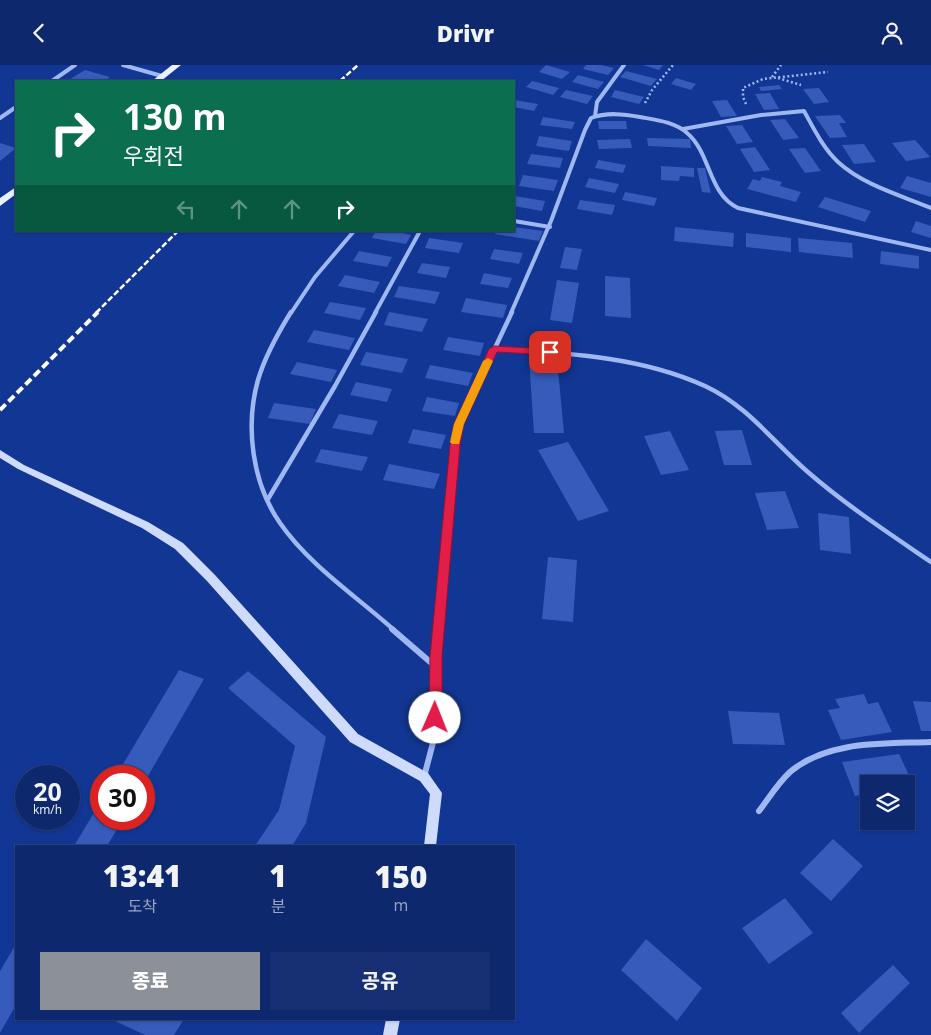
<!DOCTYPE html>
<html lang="ko">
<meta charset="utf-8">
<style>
body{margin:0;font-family:"Open Sans","Noto Sans KR",sans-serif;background:#173073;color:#f1f3f6;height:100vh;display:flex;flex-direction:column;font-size:19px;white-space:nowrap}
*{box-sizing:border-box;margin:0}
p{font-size:16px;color:#9ba6c2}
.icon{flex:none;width:28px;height:28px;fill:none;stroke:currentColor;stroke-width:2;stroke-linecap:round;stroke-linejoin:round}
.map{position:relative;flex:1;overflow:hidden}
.side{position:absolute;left:15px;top:780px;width:500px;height:175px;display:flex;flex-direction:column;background:#0e286e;border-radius:0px;box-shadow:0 1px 4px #0004,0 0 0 1px #2e4481}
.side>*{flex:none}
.hud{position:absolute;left:15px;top:15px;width:500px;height:152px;border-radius:0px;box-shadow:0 1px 4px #0004,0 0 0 1px #2e4481;background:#0b6e4f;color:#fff;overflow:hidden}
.buttons{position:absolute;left:860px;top:710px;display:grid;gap:10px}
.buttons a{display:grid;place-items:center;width:55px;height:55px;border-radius:0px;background:#0e286e;box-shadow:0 1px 4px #0004,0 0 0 1px #2e4481;font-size:25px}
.speed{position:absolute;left:15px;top:700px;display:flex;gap:10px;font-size:25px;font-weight:700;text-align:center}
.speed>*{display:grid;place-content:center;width:65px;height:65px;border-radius:50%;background:#0e286e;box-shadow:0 1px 4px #0004,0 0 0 1px #2e4481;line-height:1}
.speed small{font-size:12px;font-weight:400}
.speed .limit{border:8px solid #d22;background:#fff;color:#111}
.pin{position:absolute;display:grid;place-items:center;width:42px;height:42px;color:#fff;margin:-21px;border-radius:10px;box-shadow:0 2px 8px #0006}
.me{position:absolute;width:55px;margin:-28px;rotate:1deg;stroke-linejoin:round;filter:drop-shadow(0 0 4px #0008)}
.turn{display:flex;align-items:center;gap:18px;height:105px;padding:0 25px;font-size:22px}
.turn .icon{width:65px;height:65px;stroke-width:2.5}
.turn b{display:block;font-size:35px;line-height:42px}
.lanes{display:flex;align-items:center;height:48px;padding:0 25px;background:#0003;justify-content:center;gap:25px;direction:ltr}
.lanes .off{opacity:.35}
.eta{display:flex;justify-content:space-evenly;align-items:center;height:85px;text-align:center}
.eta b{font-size:30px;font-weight:800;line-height:35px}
.primary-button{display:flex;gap:10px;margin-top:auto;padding:10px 25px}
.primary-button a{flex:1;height:58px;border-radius:0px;background:#8c9099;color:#fff;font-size:20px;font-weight:800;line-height:58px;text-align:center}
.primary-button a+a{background:#173073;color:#f1f3f6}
header{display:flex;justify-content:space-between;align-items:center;height:65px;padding:0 25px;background:#0e286e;font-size:22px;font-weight:800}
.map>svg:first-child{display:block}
</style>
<header><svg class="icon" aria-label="back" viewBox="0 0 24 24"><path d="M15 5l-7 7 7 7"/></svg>Drivr<svg class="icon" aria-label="person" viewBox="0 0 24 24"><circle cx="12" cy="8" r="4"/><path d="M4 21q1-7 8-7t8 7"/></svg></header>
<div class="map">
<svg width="931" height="970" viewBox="0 0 931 970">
<rect width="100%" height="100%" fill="#123693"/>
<!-- building -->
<path fill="#365bba" d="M546,0l24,7 -8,7 -23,-7z
M586,0h15l13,3 -6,7 -25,-6z
M643,0h20l-4,5z
M85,5l25,7 -5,4h-38z
M626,6l31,8 -6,7 -31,-9z
M578,10l26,7 -6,7 -26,-7z
M676,13l20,6 -5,6 -20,-6z
M532,16l27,7 -6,7 -27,-8z
M779,20l3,4 -21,2 -2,-4z
M819,23l10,14 -15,2 -11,-15z
M566,25l27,6 -6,8 -27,-7z
M615,25l29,7 -5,7 -28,-7z
M770,28l9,16 -15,1 -9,-16z
M514,35l24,4 -4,7 -20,-4z
M727,35l10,16 -16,1 -9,-16z
M840,50l6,8h-7l8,14 -17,1 -15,-22z
M543,52l32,5 -3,7 -32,-4z
M785,54l14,19 -16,2 -13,-20z
M598,56h28l1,8h-28z
M742,60l11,17 -16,2 -11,-18z
M539,71l33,5 -3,10 -33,-5z
M647,73l43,1 1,9 -43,-2z
M630,74l2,9 -33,1 -2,-9z
M915,75l15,17 -24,4 -14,-18z
M0,78l16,5 -16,13z
M864,79l12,18 -22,2 -12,-19z
M755,82l15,23 -16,2 -14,-23z
M805,83l16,23 -16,2 -16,-24z
M531,89l32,4 -3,10 -33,-4z
M598,95l28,5 -3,8 -28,-5z
M661,101l33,2v9l-14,-1 -1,5 -18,-1z
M697,103h8l6,25 -9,-1z
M523,110l35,5 -4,11 -35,-5z
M907,111l24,7v14l-31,-9z
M762,112l20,5 -2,4 21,6 -5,10 -49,-13 6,-10 7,2z
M589,113l30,6 -4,9 -30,-6z
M625,127l32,6 -3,8 -32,-6z
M514,131l31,5 -3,10 -28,-5z
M825,132l46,14 -6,11 -47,-15z
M580,135l35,5 -3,10 -35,-6z
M916,156l15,5v12l-20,-6z
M514,162l29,4 -4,10 -44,-7 1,-3h18z
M675,162l59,6 -1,14 -59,-6z
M376,166h18l17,4 -5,9 -34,-6z
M746,168l45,5v14l-45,-5z
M429,173l34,5 -4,10 -34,-5z
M798,173l54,5 1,15 -54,-6z
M565,182l17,2 -5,21 -17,-2z
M494,184l29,4 -4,11 -29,-5z
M359,186l33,6 -5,10 -34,-6z
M881,186l38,5v13l-39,-5z
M422,198l28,4 -4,11 -29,-5z
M484,208l28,5 -4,10 -28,-4z
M345,210l35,7 -6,11 -36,-7z
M605,211l25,2 1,40 -26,-2z
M557,215l22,3 -7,40 -22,-3z
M399,221l41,6 -5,12 -41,-7z
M466,233l41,7 -4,13 -42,-6z
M330,237l36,6 -6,12 -36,-7z
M389,247l39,7 -6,13 -38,-7z
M314,265l41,8 -6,12 -42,-8z
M448,272l36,6 -4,13 -37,-6z
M366,287l42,7 -6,14 -42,-8z
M529,294h28l7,74h-30z
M297,297l40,8 -6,12 -41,-8z
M430,300l43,8 -5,13 -43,-8z
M356,317l36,7 -5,13 -37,-7z
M427,332l32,6 -4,13 -33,-5z
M274,338l42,6 -6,15 -42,-6z
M339,349l39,7 -6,14 -40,-7z
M413,364l33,6 -5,14 -33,-6z
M742,365l10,35h-28l-9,-34z
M670,366l19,39 -28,5 -17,-39z
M568,377l41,69 -31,10 -40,-71z
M321,384l47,8 -6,14 -47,-9z
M389,399l51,10 -6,15 -51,-9z
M785,426l14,37 -32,2 -12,-37z
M818,448l31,4 2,37 -31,-4z
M548,492l29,3 -4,62 -31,-3z
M179,605l25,9 -60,104v-7h-28z
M248,606l78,66 -20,86 -14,23h-37l24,-36 16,-64 -67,-58z
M864,629l4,10 10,-2 14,30 -51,8 -13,-30 12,-2 -5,-9z
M913,636l18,1v29h-10z
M728,646l51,2 6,32 -52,-1z
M899,689l15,32 -8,1v-3h-37v9l-14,3 -13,-34z
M101,736v18h22l-16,27h-33z
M833,774l30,27 -32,35 -31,-28z
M785,833l28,35 -44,31 -27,-36z
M646,874l56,49 -25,33 -56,-51z
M16,879v61l-16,28v-62z
M893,900l17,18 -51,50 -18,-20z
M111,954h73l-10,16h-29z"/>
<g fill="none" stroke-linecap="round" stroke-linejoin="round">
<!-- path -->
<path stroke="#a0b8f2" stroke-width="2.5" stroke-dasharray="2 2.5" stroke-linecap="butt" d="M772,12l9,-12
M778,13l23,7
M645,38l7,-13 21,-25
M746,39l-3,-7v-9l20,-9 65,-7"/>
<!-- street-far2 -->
<path stroke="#a0b8f2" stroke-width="4" d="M123,0l39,11
M52,16l23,-16
M595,51l2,-14 27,-37
M0,53l16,-11
M683,64l78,-14 43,-4c10,18 19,37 34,51 25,23 62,33 93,46
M514,156l36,6
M291,248l24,-36 39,-46
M375,248l45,-82
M511,248l40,-92 34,-91 6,-12c16,-6 33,-4 49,-1 16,3 35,5 47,16 24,20 21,61 51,75l193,42"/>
<!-- street-far1 -->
<path stroke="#a0b8f2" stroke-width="4.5" d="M291,247c-13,21 -26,44 -33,68 -13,46 -6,103 22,143 29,42 76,73 114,107
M494,284c71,4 146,7 211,37 43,20 69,57 104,87 37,32 81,61 122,89
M268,434l67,-113 41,-74
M438,565l17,-185 4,-21 53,-112"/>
<!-- street -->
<path stroke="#a0b8f2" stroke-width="6" d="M392,564l44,38
M424,712l11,-42 1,-79 2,-27
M759,746c10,-13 19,-28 31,-39 38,-32 94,-28 141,-30"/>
<!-- secondary -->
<path fill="#cfdbfc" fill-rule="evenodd" d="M0,385l24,15 124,57 35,21 32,32 143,159 70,39 14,20 -6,53h-12l6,-52 -10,-13 -70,-39 -143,-161 -32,-32 -33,-21 -124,-59 -18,-11z
M386,954h14l-3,16h-14z"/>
<!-- primary -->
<path fill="#ebf0ff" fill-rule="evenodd" d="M172,0h9l-20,16h-9z
M16,122v7l-16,12v-8z"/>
<!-- rail-far1 -->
<path stroke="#fff" stroke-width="2.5" stroke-dasharray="6 2.5" stroke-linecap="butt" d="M340,16l18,-16
M96,248l82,-82"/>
<!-- rail -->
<path stroke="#fff" stroke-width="4" stroke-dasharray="8 4" stroke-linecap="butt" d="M0,345l98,-98"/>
</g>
<!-- route -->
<path fill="#e11d48" stroke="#92132f" d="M494,281l56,3 4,3 -4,3 -53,-3 -33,72 -4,21 -18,211v62l-2,4 -5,2 -4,-2 -2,-4 1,-62 20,-211 4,-21 35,-75z"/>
<!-- slow -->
<path fill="#f59e0b" d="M488,293l5,3 -29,63 -5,20h-7l-2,-2 4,-18 29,-63z"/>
</svg>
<div class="buttons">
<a><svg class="icon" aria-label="layers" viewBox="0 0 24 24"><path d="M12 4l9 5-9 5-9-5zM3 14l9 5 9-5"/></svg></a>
</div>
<div class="speed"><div>20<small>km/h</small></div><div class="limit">30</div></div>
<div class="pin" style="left:550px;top:287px;background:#d93025"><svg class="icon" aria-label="arrive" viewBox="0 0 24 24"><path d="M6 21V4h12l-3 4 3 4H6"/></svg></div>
<svg class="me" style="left:435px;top:653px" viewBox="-20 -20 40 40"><circle r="19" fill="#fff"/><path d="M0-13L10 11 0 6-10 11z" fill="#e11d48"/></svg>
<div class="hud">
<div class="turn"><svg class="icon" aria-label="right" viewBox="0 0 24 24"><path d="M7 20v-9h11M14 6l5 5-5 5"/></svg><div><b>130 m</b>우회전</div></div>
<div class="lanes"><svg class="icon off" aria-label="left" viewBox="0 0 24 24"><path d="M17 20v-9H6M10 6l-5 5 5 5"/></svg><svg class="icon off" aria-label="ahead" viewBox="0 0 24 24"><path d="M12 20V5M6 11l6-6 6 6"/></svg><svg class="icon off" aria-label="ahead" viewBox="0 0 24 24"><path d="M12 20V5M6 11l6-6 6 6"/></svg><svg class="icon" aria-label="right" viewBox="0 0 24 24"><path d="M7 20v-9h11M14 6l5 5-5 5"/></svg></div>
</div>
<section class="side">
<div class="eta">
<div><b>13:41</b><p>도착</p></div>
<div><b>1</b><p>분</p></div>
<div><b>150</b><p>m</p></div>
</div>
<div class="primary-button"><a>종료</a><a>공유</a></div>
</section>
</div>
